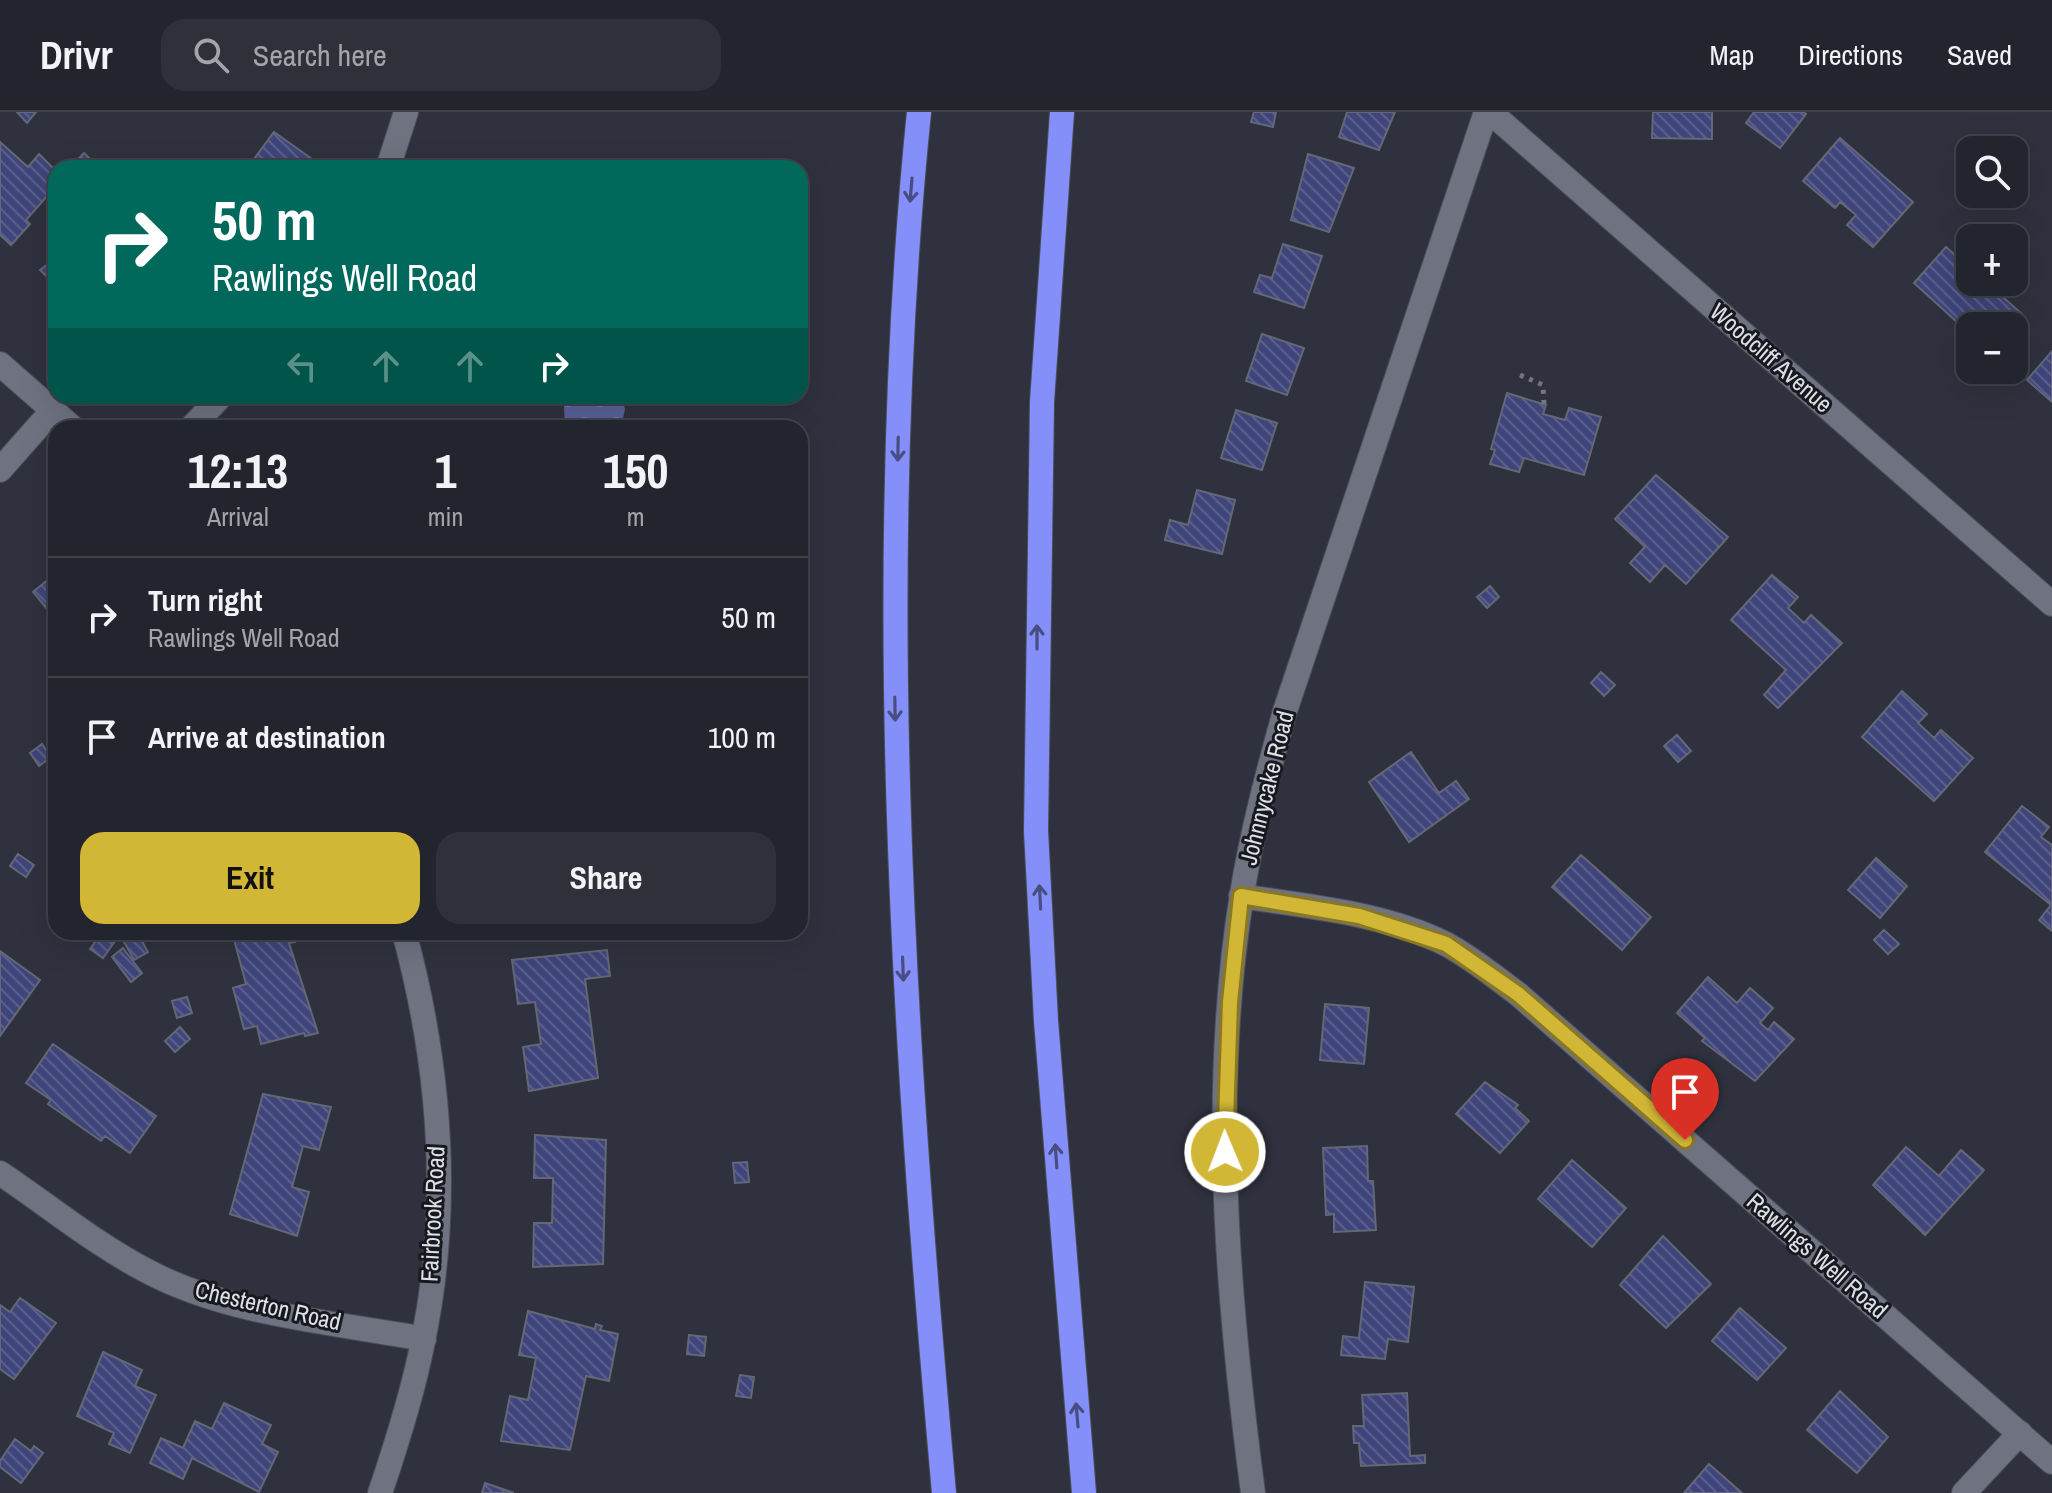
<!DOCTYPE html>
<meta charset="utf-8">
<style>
body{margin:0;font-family:"Archivo Narrow",sans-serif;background:#2f313a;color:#f1f3f6;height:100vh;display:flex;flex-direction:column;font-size:30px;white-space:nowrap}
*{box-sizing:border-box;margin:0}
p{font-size:26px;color:#a3a5aa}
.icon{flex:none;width:44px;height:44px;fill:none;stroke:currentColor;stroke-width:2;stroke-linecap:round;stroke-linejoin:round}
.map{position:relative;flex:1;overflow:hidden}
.panel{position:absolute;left:48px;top:308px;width:760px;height:520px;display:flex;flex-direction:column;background:#23252e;border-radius:24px;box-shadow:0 8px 32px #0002,0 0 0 2px #40424a}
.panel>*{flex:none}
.top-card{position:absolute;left:48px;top:48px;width:760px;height:244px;border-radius:24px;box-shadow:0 8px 32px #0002,0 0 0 2px #40424a;background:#00695c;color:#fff;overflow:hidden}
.buttons{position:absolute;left:1956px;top:24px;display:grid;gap:16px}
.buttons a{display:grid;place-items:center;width:72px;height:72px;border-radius:16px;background:#23252e;box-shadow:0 8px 32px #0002,0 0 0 2px #40424a;font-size:40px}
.pin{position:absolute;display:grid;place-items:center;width:68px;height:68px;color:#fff;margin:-82px -34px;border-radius:50% 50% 50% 0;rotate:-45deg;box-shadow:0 0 8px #0007}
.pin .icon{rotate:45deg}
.me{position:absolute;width:88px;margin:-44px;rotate:359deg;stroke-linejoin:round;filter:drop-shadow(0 0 6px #0008)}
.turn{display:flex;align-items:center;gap:28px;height:168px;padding:0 32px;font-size:36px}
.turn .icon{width:104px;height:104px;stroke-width:2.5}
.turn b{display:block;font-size:56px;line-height:68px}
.lanes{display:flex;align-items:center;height:76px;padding:0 32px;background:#0003;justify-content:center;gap:40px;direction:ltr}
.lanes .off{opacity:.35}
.eta{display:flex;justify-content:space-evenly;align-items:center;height:136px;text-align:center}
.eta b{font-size:48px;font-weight:700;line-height:56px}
.cta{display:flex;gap:16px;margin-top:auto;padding:16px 32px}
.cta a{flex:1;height:92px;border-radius:24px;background:#d2b736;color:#111;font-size:32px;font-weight:700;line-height:92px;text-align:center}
.cta a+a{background:#2f313a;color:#f1f3f6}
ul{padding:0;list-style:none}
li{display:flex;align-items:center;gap:24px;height:120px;padding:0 32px;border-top:2px solid #40424a}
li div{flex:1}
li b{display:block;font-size:30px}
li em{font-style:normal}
header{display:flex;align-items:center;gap:48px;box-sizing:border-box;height:112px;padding:0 40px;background:#23252e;border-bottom:2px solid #40424a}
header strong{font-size:38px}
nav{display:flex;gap:44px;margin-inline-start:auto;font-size:28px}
.search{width:560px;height:72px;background:#2f313a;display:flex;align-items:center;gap:20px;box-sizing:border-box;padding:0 28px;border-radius:24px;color:#a3a5aa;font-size:30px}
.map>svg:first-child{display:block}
</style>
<header>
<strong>Drivr</strong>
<div class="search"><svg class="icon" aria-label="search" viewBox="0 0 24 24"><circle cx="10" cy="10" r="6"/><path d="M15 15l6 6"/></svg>Search here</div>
<nav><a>Map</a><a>Directions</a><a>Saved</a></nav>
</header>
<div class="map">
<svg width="2052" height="1381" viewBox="0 0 2052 1381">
<defs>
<pattern id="water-waves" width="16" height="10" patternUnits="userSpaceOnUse" patternTransform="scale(2)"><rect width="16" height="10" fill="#5a629a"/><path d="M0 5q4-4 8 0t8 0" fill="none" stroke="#7178a8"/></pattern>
<pattern id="building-back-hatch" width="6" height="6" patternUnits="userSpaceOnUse" patternTransform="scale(2)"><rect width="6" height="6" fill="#3f457a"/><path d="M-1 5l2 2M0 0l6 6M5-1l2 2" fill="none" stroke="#5a608d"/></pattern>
</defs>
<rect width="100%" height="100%" fill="#2f313e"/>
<!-- water -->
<path fill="url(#water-waves)" d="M570,284h51l4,13 -4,19h-56l-1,-22z"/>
<!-- building -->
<path fill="url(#building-back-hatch)" stroke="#646776" stroke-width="2" d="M17,0h19l-9,11z
M1254,0h22l-3,15 -22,-5z
M1347,0h48l-16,38 -40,-13z
M1653,0h59v27l-60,-1z
M1754,0h50l2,2 -26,34 -34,-25z
M274,20l38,27 -7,9h-67l7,-9 6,4z
M1840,26l73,64 -40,45 -26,-22 9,-10 -16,-13 -5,6 -32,-27z
M0,30l28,25 11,-13 17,17v15l-30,34 4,4 -19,21 -11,-10z
M84,41l15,15h-29z
M1308,42l46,14 -25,64 -38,-12z
M1283,132l39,12 -18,52 -50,-16 6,-17 12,3z
M1946,135l24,21v14h26l12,11 -4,5 18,16 -11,12h-41v8l-56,-51z
M56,146v27l-16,-15z
M1262,222l42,14 -17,47 -41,-14z
M2052,239v51l-25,-22z
M1507,281l39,12 -3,9 22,6 4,-12 32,9 -17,58 -60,-17 -5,14 -29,-8 5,-14 -4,-1z
M1236,298l41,13 -15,47 -41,-12z
M1656,363l72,62 -42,47 -21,-19 -15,17 -20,-19 15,-16 -30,-28z
M1197,378l38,10 -13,54 -57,-14 5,-20 18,5z
M56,461v47l-23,-28z
M1772,463l26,22 -10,11 16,15 7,-8 31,28 -64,65 -14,-13 22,-25 -55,-50z
M1490,474l9,11 -12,11 -10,-11z
M1601,560l14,13 -11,11 -13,-13z
M1902,579l25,23 -9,9 16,15 7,-8 32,28 -39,43 -72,-64z
M1677,623l14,16 -13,11 -14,-16z
M42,632l9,13 -12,9 -9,-13z
M1411,640l28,41 17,-12 13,18 -60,43 -40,-60z
M2022,694l27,21 -8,10 11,8v86l-13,-11 12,-15 -66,-53z
M18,742l16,11 -8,12 -16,-11z
M1581,743l70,62 -29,33 -70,-63z
M1876,746l31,28 -27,32 -32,-28z
M1884,818l15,14 -11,10 -14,-14z
M232,820h60l3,10 -6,1 29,90 -13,3 -1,-3 -43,11 -4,-18 -13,3 -11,-41 13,-4z
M102,821l13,8 -12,17 -13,-9z
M138,822l10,18 -14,8 -10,-18z
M123,836l19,25 -11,9 -19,-25z
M607,838l3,26 -25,3 13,99 -69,13 -6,-44 18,-3 -6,-42 -17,2 -6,-44z
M0,839l40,29 -40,56z
M1708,865l29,26 13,-15 23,20 -13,15 8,7 6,-8 20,17 -39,42 -53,-40 3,-3 -28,-25z
M187,885l5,16 -15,5 -5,-17z
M1325,892l44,4 -5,56 -44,-4z
M180,915l10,12 -15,13 -10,-11z
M53,932l103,72 -26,37 -25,-17 -4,5 -53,-37 3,-4 -25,-17z
M1485,970l33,23 -3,3 14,13 -29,32 -44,-39z
M263,982l68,13 -12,43 -16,-4 -11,41 17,5 -12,44 -67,-22z
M535,1023l71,5 -3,124 -70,3 1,-44h18l1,-45h-19z
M1367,1034l1,35h5l3,49 -42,2v-18l-8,1 -3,-67z
M1906,1035l33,29 22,-26 23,20 -59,65 -52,-50z
M1572,1048l54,48 -34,39 -54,-48z
M747,1050l2,20 -14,1 -2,-20z
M1663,1124l48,48 -45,44 -46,-43z
M1365,1170l49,5 -6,55 -20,-3 -3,20 -44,-4 2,-19 16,2z
M20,1186l36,25 -42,56 -14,-10v-64l10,7z
M1740,1196l46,40 -29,32 -45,-39z
M528,1199l67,18 1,-5 6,2 -2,4 18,4 -9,47 -23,-5 -16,74 -69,-9 9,-45 18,4 8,-42 -17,-3z
M689,1223l17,2 -2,19 -17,-2z
M103,1240l39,18 -7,16 21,9 -26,58 -21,-9 5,-11 -37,-17z
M740,1263l14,2 -3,21 -15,-2z
M1840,1279l48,46 -31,36 -50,-43z
M1407,1281l3,63 15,-1v8l-64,3 -2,-23h-5l-1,-17h11l-2,-31z
M224,1291l47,22 -9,19 16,8 -19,40 -67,-34 -9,21 -33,-16 11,-25 22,10 12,-27 17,8z
M15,1327l16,12 3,-5 9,7 -22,30 -21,-16v-6z
M1709,1352l33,29h-58z
M485,1371l29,10h-32z"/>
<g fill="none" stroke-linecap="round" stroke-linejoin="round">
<!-- minor casing -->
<g stroke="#4b4d58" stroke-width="26">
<path id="minor" d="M1490,0l562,492
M388,56l18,-56
M0,252l73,64
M191,316l30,-32
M0,358l53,-60
M1241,784c68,11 143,17 205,48 26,14 49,33 72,50l534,468
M0,1061c48,32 95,71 147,98 83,44 186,51 277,68
M380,1381c17,-50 33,-100 43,-152 28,-136 17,-276 -19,-409
M1253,1381c-26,-197 -43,-402 -11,-599 10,-62 26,-122 43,-183l201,-599
M1964,1381l56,-60"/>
</g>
<!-- highway casing -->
<g stroke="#4b4d58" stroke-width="26">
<path id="highway" d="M919,0c-47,461 -16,921 25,1381
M1062,0l-20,290 -6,429 10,190 38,472"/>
</g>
<!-- path -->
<path stroke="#737580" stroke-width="5" stroke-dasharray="4 6" stroke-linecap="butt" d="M1520,263l23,10 1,19"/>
<!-- minor -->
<use href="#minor" stroke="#6f7281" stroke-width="24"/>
<!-- highway -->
<use href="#highway" stroke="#848ffa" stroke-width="24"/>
</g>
<!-- one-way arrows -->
<defs><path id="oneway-shaft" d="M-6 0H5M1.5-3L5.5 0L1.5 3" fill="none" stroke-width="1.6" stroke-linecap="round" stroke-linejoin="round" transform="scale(2)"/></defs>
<g stroke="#494e82">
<use href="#oneway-shaft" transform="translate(911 78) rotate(95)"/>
<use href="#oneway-shaft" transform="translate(898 337) rotate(91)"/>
<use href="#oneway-shaft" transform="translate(1037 525) rotate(-90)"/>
<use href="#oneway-shaft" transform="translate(895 597) rotate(89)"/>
<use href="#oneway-shaft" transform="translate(1040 785) rotate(-93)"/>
<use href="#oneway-shaft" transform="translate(903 857) rotate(88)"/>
<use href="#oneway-shaft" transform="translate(1056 1044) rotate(-94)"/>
<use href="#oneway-shaft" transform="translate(1077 1303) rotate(-95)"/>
</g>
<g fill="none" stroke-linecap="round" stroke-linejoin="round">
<!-- route casing -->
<g stroke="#887723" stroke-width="20">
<path id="route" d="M1225,1040l5,-150 11,-106 118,20 87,28 72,50 167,146"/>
</g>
<!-- route -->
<use href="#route" stroke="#d2b736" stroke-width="14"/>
</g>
<g text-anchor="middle" stroke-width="6" stroke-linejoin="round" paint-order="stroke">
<!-- street labels -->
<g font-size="24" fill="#dee0e8" stroke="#18191f">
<text transform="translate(1771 246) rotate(41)" y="8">Woodcliff Avenue</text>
<text transform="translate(1267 676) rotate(-76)" y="8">Johnnycake Road</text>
<text transform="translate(433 1102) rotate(-87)" y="8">Fairbrook Road</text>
<text transform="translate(1817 1144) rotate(41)" y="8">Rawlings Well Road</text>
<text transform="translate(268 1194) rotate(13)" y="8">Chesterton Road</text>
</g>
</g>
</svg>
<div class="buttons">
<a><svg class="icon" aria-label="search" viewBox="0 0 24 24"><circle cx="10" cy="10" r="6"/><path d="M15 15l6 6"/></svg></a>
<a>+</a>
<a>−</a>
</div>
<div class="pin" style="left:1685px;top:1028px;background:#d93025"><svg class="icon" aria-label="arrive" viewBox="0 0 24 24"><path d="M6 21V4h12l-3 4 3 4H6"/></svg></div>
<svg class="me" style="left:1225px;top:1040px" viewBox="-20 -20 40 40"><circle r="17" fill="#d2b736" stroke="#fff" stroke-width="3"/><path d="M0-11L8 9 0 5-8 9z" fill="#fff"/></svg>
<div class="top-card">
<div class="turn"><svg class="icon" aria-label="right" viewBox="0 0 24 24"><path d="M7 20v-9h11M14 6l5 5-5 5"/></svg><div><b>50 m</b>Rawlings Well Road</div></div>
<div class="lanes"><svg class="icon off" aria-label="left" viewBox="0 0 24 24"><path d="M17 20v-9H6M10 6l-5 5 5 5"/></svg><svg class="icon off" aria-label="ahead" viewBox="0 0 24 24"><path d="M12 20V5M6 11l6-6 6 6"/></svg><svg class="icon off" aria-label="ahead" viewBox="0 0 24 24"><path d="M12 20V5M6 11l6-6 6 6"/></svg><svg class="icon" aria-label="right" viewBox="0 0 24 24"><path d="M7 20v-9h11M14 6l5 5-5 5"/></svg></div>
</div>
<section class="panel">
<div class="eta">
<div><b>12:13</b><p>Arrival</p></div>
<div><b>1</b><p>min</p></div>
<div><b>150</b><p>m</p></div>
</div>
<ul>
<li><svg class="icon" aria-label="right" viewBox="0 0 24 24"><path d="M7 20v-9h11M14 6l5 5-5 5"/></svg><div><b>Turn right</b><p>Rawlings Well Road</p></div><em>50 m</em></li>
<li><svg class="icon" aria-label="arrive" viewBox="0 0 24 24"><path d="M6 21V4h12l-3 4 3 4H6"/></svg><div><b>Arrive at destination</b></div><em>100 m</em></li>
</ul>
<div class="cta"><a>Exit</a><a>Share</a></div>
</section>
</div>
